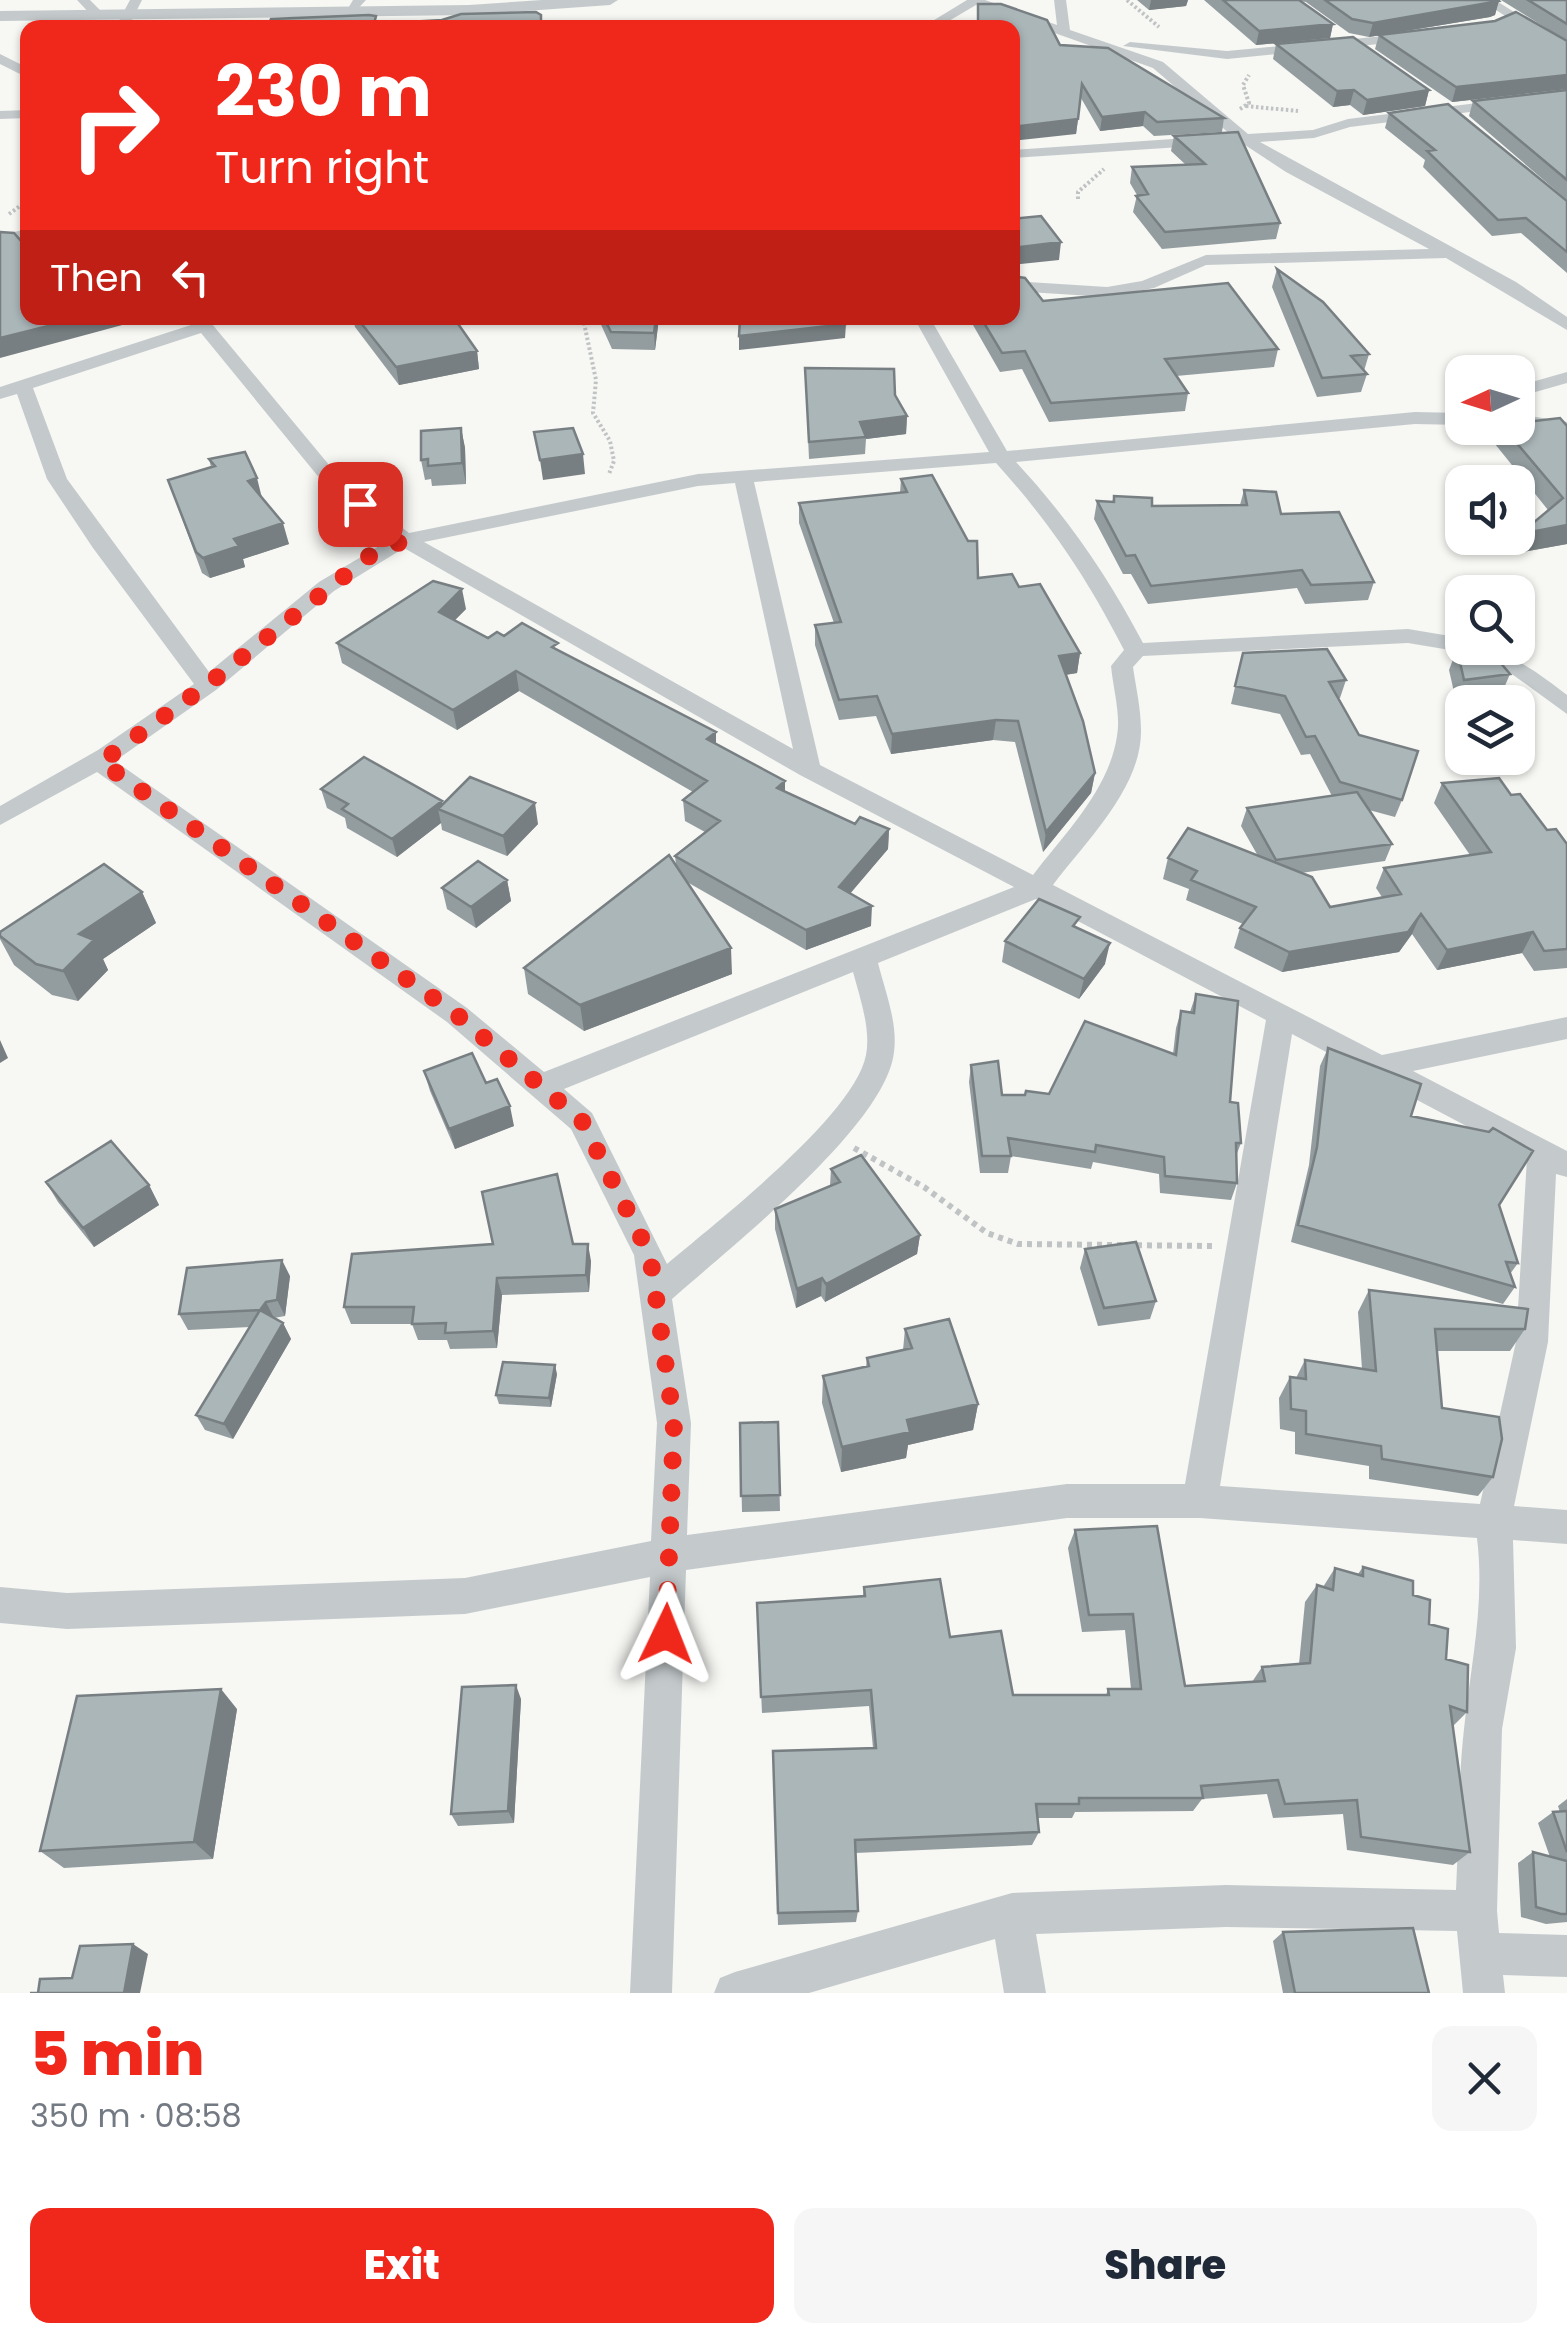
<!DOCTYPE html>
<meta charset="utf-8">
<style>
body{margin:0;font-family:Poppins,sans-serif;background:#f6f6f7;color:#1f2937;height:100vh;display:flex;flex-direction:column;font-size:38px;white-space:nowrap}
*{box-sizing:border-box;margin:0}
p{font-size:32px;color:#747a83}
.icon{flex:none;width:55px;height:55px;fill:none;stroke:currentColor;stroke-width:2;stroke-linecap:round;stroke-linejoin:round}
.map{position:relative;height:1993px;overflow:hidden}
.sheet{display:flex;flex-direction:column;background:#fff;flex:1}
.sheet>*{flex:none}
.hud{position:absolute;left:20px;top:20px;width:1000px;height:305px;border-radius:20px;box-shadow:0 2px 8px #0004;background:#f0271b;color:#fff;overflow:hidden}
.needle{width:65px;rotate:266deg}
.tools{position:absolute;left:1445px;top:355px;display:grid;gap:20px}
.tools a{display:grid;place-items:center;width:90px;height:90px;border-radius:20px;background:#fff;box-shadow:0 2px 8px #0004;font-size:50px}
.pin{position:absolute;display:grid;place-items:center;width:85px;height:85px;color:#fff;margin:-42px;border-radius:20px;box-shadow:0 5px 15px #0006}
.me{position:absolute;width:110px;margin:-55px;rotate:2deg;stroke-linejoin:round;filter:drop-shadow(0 0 8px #0008)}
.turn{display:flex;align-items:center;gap:35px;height:210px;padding:0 30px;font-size:45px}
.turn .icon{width:130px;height:130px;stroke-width:2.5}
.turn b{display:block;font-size:70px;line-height:85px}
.then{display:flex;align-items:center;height:95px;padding:0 30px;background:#0003;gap:20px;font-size:38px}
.round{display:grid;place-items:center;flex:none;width:105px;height:105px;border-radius:20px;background:#f6f6f7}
.overview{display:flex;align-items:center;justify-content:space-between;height:170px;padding:0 30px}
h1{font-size:60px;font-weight:800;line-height:75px;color:#f0271b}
.cta{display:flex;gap:20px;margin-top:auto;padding:20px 30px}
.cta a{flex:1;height:115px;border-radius:20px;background:#f0271b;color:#fff;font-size:40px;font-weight:800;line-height:115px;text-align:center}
.cta a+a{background:#f6f6f7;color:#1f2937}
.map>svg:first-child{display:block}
</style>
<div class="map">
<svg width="1567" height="1993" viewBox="0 0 1567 1993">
<rect width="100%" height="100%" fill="#f7f7f4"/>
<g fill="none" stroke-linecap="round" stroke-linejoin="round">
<!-- path-far1 -->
<path stroke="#c0c3c4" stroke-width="4" stroke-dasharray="2.5 2.5" stroke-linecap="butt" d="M1127,0l32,27
M1246,106l52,5
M1240,109l9,-6 -6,-18 6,-10
M1078,199v-7l26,-23
M9,214l19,-14
M583,318l13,62 -3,33 17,28 4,20 -5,13"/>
<!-- path -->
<path stroke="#c0c3c4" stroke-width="6" stroke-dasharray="5 5" stroke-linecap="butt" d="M854,1148l70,39 63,46 31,11 194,2"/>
<!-- minor -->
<path fill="#c4cacc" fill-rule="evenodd" d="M77,0h13l15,15 -11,3z
M130,0h12l-14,28h-13z
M353,0h13l-14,15h-8z
M967,0h18l72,25 -3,-25h12l4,30 93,32 85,72 65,-4 35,-11 219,-27v8l-217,27 -36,11 -54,4 256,140 51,35v13l-121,-72 -240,7 -52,23 -47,9 -95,-6v-10l95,6 35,-6 64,-26 223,-6 -143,-77 -44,-29 -230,15v-8l219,-15 -78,-67 -177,-63 -39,23h-16z
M1480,0h15l72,45v10z
M1415,33l5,7 -193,19 -104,-13 7,-4 97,9z
M0,54l28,14v10l-28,-14z
M28,110v8l-28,1v-8z
M28,229v10l-28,6v-10z
M190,318h17l137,165 65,50 289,-59 291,-22 -75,-134h16l77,133 408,-39 47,1v12l-47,-1 -399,38c52,56 91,113 127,181l265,-14 54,9v10c45,0 71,21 105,47v19l-58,-42 -47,-20 -54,-9 -265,13 -10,11c3,21 8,42 8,63 1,58 -56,112 -88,155l329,170 185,-38v22l-154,32 154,80v26l-11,-3 -8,168 -34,164 53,4v34l-54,-4 3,108 -14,81 -5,182 2,22 68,2v42l-64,-2 2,18h-42l-6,-62 -231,-4 -190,7 10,59h-42l-9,-54 -186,54h-95l6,-15 15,-6 277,-79 214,-8 230,5c3,-53 2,-108 8,-161 7,-66 21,-125 13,-191l-277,-20h-133l-381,52 -14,423h-42l20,-416 -185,37 -398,15 -67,-6v-36l67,6 398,-15 186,-37 6,-118 -23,-168 -63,-126 -124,-107 -350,-250 -97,53v-19l98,-56 96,-66 -101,-136 -46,-69 -30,-85 -17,5v-12l194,-63zM201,333l129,158 61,48 -72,43 -110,90 -142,-193 -34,-91zM996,463c55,61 91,115 128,187l-13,16c2,22 10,49 6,70 -8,54 -52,97 -84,139l-213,-110 -66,-283zM735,483l58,266 -369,-207 274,-56zM404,548l396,227 214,112 -470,185 -77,-64 -352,-247 101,-71 118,-99zM1036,899l230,121 -81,464h-118l-380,51 4,-112 -19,-124c56,-50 214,-173 222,-247 4,-29 -9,-61 -16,-89zM853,972c7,26 18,57 13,83 -11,60 -151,168 -199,209l-75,-151 -28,-24zM1292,1034l235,124 -11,184 -36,162 -260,-18z
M1567,372v11l-49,14v-11z
M1518,414l49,8v12l-49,-8z"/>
<!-- tertiary -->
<path fill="#c4cacc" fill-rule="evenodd" d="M542,0h76l-8,5 -141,10 -469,6v-10l469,-6z"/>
</g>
<!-- wall -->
<path fill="#939d9f" d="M1137,0h51l-2,6 -37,4z
M1204,0h294l-3,15 -5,2 -121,20 -20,-4 -43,-31 -6,-1 33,23 -3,14 -74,7z
M1501,0h66v41z
M978,4l82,41 164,73 -2,14 -68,4 -11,-10 -43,5 -19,-33 -5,36 -64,-106h-35z
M1379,35l188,54 -115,13 -77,-53z
M1276,44l153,46 -4,16 -62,9 -13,-10 -17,2 -60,-48z
M1567,90v110l-98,-84 4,-15z
M1389,113l178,88v72l-46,-40 -29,3 -69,-69 2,-7 -40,-32z
M1174,136l106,87 -4,16 -114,10 -29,-37 4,-17 -7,-12 2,-16 54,-2 -15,-14z
M1277,269l92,85 -5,17 3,3 -6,18 -44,5 -45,-110z
M1043,301l235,48 -4,18 -98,9 12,17 -3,18 -136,11 -27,-53 -22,3 -27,-47 1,-7h38z
M353,318h50l3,3 71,30 2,18 -80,16 -44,-58z
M502,318h46l-46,3z
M598,318h61l-4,32 -43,-1z
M805,368l90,27 12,21 -1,18 -40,5 -1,15 -56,5z
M1567,426v118l-55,10 8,-20 28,-24 -53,-66 6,-16z
M461,428l4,20 1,36 -34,2 -1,-7 -6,1 -4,-20z
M209,459l53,39 27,46 -46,15 2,8 -35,11 -8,-5 -34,-93 43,-13z
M901,479l77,99 41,9 61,66 -3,20 -11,2 29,98 -4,20 -48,59 -28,-110 -22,-2 -102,14 -15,-38 -37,4 -24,-75v-20l19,-2 -35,-100v-20l101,-10z
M1244,490l37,24 93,68 -6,18 -63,4 -8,-16 -149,16 -17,-30h-8l-29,-55 3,-18 15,1 2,-6 38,10 88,-1z
M466,609l-11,11 33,18 16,-2 55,15 157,81v12l69,48 70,32 34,5 -1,20 -38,44 21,33 -65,24 -119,-68 45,92 -148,57 -56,-37 -4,-26 152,-103 -1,-9 30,-24 -20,-11 -2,-21 10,-8 -174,-101 -62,39 -115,-67 -5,-20z
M1457,649l53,25 -9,21 -45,6 -7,-31z
M1243,653l103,27 -6,18h-2l21,37 43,65 -7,17 -26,-7 23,34 -7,17 -84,12 29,34 52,-10 -6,-9 8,-20 86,-13 -36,-52 8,-20 69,12 36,35 20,14v124l-33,3 -12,-18 -85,17 -25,-36 -13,18 -117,20 -48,-24 6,-20 3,-4 -57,-24 3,-11 -26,-10 5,-21 90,-2 -17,-30 6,-18 85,-12 -22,-42 -9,1 -21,-41 -49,-10z
M321,789l122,15 95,20 -31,32 -65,-26 -1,-7 -44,34 -50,-29 -2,-10 -18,-10z
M507,880l4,21 -35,27 -29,-19 -5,-21z
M142,892l14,31 -53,36 5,11 -30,31 -26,-6 -38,-30 -14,-26v-7z
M1077,928l28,36 -26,35 -77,-37 3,-21z
M1196,994l34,108 11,41 -5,13 1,27 -6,17 -71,-7 -1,-19 -66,-12 -2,7 -80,-13 -3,17h-28l-11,-91 2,-17 31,30 47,-1 124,-40 3,-26 5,-17 9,1z
M1328,1048l83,68 88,89 19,58 -8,11 5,13 -12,17 -212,-62 18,-77 11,-99z
M424,1071l62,12 28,43 -59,23 -25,-58z
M831,1169l89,66 -3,19 -92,48 -4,-6 -25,12 -21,-79v-20l55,-23z
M46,1182l103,3 10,20 -65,42 -36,-45z
M573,1244l18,17 -2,31 -87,3 -5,53 -47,1 -3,-9h-29l-6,-16h-61l-7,-17z
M1085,1249l71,52 -6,18 -52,7 -18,-58z
M290,1276l-5,40 -11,2 9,5 8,16 -58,100 -28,-9 -9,-15 54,-88 -62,3 -9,-16z
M1369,1290l156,39 -15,22h-73l5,57 51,69 -15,19 -109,-17v-13l-74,-12v-22l-15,-3 -1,-31 11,-21 6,1 9,-18 57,9 -4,-57z
M905,1329l73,75 -5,26 -65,15 -2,13 -65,14 -19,-69 1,-27 43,-9 1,-9 36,-8z
M557,1374l-6,33 -52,-3 -3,-9z
M778,1422l2,89 -38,1 -2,-89z
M1075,1530l110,156 67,-4 10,-15 37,-3 6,-62 12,-17 6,2 12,-19 23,6 5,-7 50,28 33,64 21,53 -14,14 17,126 -17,13 -106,-15 -4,-36 -70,4 -6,-24 -65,5 -9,12 -118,1 -3,6h-35l2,14 -7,13 -177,8 3,58 -2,11 -78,3 -5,-174 100,-3 -4,-42 -107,7 -5,-110 106,-7 1,-9 86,50 63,58h93l2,-6h23l-6,-59 -43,2 -14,-84z
M521,1699l-7,124 -56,3 -7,-12z
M237,1709l-24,150 -149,9 -24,-17z
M1567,1799v123l-21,2 -25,-7 -3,-54 15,-11 17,5 -12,-34 15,-11h7l-2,-6z
M1283,1932l146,61h-146l-10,-52z"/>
<!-- shaded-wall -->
<path fill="#787f82" d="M1151,0h37l-2,6 -37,4z
M1499,1l-4,14 -5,2 -121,20 4,-14z
M1333,24l-3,14 -74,7 3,-14z
M1567,75v14l-115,13 4,-15z
M1354,90l-4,15 -17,2 4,-16z
M1429,90l-4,16 -62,9 4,-15z
M1145,112l-2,14 -43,5 2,-14z
M1078,119l-2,15 -64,7v-14z
M1061,242l-2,18 -47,5v-17z
M80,318h44l2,6 -126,34v-20z
M656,318h3l-4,32 -1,-17z
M846,324l-1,14 -106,12v-14z
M477,351l2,18 -80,16 -3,-18z
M907,416l-1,18 -40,5 -6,-17z
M461,428l4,20 1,36 -4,-21z
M583,454l2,20 -42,6 -3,-20z
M257,478l5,20 -14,-17z
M283,523l6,21 -46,15 2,8 -35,11 -7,-20 31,-19z
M1567,525v19l-55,10 8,-20z
M462,589l4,20 -23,23 -4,-20z
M1080,653l-3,20 -21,3 3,-20z
M516,671l3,20 -62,39 -4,-20z
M996,720l-3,20 -102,14 1,-20z
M716,732v20l-9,-13z
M1095,773l-4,20 -48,59 3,-20z
M785,781v20l-8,-13z
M442,801l2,10 -6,-2 3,14 -44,34 -5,-18z
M535,803l3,21 -31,32 -4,-20z
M889,829l-1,20 -50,59 1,-21z
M507,880l4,21 -35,27 -5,-21z
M142,892l14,31 -53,36 5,11 -30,31 -15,-30 16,-37z
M872,906l-1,20 -65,24v-20z
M1421,914l-9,20 -13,18 -117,20 7,-20z
M1533,932l-11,21 -85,17 10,-20z
M1110,943l-5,21 -26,35 5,-20z
M731,948l1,26 -148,57 -4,-26z
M0,1040l8,18 -8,5z
M510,1106l4,20 -59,23 -6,-20z
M149,1185l10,20 -65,42 -11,-19z
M920,1235l-3,19 -92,48 1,-18z
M588,1244l3,17 -2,31 -3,-17z
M282,1260l8,16 -5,40 -8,-16z
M497,1278l5,17 -5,53 -4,-17z
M822,1278l-1,18 -25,12 1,-19z
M266,1302l8,16 -14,-8z
M283,1323l8,16 -58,100 -9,-15z
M555,1365l2,9 -6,33 -2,-9z
M978,1404l-5,26 -65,15 -2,13 -65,14 1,-25 65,-27z
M516,1685l5,14 -7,124 -6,-12z
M221,1689l16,20 -24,150 -19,-17z
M133,1944l15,10 -8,39h-16z"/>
<!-- building -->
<path fill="#abb6b9" stroke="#787f82" stroke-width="2.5" d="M1223,0h76l34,24 -74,7z
M1325,0h173l1,1 -126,22 -21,-4z
M1528,0h39v24z
M978,4h23l46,16 13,25 48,3 116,70 -67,4 -12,-10 -43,5 -20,-33 -4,35 -66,8v-99h-34z
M536,12l5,3v13h-274l4,-9 98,-4 7,1 -2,8 68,-4 19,-6z
M1516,12l51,29v34l-111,12 -77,-52 116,-14z
M194,24l-1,4h-36l1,-2z
M1353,37l76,53 -62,10 -13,-10 -17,1 -61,-47z
M1567,90v90l-94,-79z
M1448,104l119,97v51l-41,-34 -28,2 -71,-69 8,-1 -46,-37z
M1238,132l42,91 -115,9 -29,-36 12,-2 -16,-27 73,-3 -31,-28z
M1041,216l20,26 -49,6v-29z
M0,232l14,1 14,16v69h52l-80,20z
M1277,269l46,33 46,52 -18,2 16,18 -45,4z
M1012,276l13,2 18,23 185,-18 50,66 -113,10 23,34 -137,10 -26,-52 -23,2 -21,-35h31z
M357,318h46l3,3 11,-3h37l23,33 -81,16z
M604,318h52l-2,15 -43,-1z
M740,318h103l3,6 -107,12z
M805,368l89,1 1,26 12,21 -47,6 6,15 -57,5z
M1560,418l7,8v99l-47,9 43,-36 -59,-70h14v-5z
M461,428l1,35 -34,3v-7l-7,1v-29z
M573,428l10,26 -43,6 -6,-28z
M245,452l12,26 -9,3 35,42 -49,16 5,7 -36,12 -7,-6 -28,-72 47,-14 -6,-7z
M932,475l36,66h9l1,37 34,-4 7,13 21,-3 40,69 -21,3 24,65 12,52 -49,59 -28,-111 -22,-1 -104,14 -15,-38 -38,4 -24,-75 26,-3 -42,-119 108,-11 -6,-13z
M1244,490l32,2 5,22 58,-2 35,70 -63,3 -9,-15 -151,16 -16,-31 -9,1 -29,-55 17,1v-6l38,2v8l95,-1z
M433,581l29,8 -23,23 49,26 9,-6 7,4 18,-13 36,20 -6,4 164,85 -9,7 78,42 -8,7 78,36 5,-7 29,12 -50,58 33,19 -66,24 -131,-74 45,-35 -37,-21 24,-19 -191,-110 -63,39 -116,-67z
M1471,648h17l22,26 -46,6 -7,-31z
M1327,649l19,31 -17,2 30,53 59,16 -16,49 -62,-18 -25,-46 -9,1 -21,-41 -50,-10 8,-33z
M364,757l78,44 -50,38 -50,-30 6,-5 -27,-15z
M470,777l65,26 -32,33 -65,-27z
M1499,778l12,17 9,-1 27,36 9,-1 11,15v105l-23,2 -11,-19 -86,18 -26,-36 -13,18 -119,20 -49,-24 16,-21 -65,-27 6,-9 -29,-13 20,-30 124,49 18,30 71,-13 -17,-26 107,-16 -49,-69z
M1357,792l35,52 -116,16 -29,-52z
M669,855l62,93 -151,57 -56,-37z
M478,861l29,19 -36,27 -29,-19z
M104,864l38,28 -63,42 15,6 -31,31 -27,-7 -36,-28v-4z
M1039,899l41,18 -7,9 37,17 -26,36 -79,-38z
M1196,994l42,7 -8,101 8,1 3,40h-5l1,40 -72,-7 -1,-19 -68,-12 -1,7 -87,-14 3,18h-29l-11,-91 27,-4 4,34h23l1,-4 23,3 36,-73 91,34 5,-44 13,2z
M1328,1048l93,36 -10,32 78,16 4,-4 40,23 -34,54 19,58 -12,-1 9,25 -217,-62 19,-78z
M472,1053l14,30 11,-4 13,27 -61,23 -25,-58z
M111,1141l38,44 -66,43 -37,-46z
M861,1155l59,80 -94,49 -4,-6 -25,11 -22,-80 65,-27 -9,-13z
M557,1174l16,70h15l-2,31 -89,3 -4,53 -48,2 1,-10 -34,1 2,-17h-70l8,-53 141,-10 -11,-52z
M1136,1242l20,59 -52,7 -19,-59z
M282,1260l-5,40 -11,2 -6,8 23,13 -59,101 -28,-9 64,-105 -81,4 8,-46z
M1369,1290l159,19 -3,20h-90l7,79 57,9 3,22 -9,38 -111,-18 -1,-13 -75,-12v-23l-15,-2 -1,-32 16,2 -1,-19 71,11z
M949,1319l29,85 -71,16 3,12 -68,15 -19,-71 46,-10 -2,-8 45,-10 -7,-19z
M503,1362l52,3 -6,33 -53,-3z
M778,1422l2,73 -39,1 -1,-73z
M1157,1526l28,160 80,-5 -3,-14 48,-4 7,-78 16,5 2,-22 28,8v-9l50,14v14l17,5 -1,24 19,5 -2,30 22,6 -1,47 -17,-6 20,146 -109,-15 -4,-37 -72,4 -7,-24 -77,6 2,12h-124v6h-43l3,28 -184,8 3,71 -80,2 -5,-162 103,-3 -5,-58 -110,7 -4,-94 108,-7 -1,-9 76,-8 10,58 51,-6 12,64h96l-1,-6h33l-8,-75 -44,1 -14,-85z
M516,1685l-8,126 -57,3 11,-127z
M221,1689l-27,153 -154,9 37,-155z
M1567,1811v41l-14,-40z
M1533,1852l34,9v53h-6l-25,-7z
M1413,1928l16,65h-134l-12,-61z
M133,1944l-9,49h-94h8l2,-14 32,-1 8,-32z"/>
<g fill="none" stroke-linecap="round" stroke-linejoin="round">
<!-- route -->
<path stroke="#f0271b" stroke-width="18" stroke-dasharray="0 32.4" d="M360,504l45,36 -33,14 -165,131 -106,77 355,252 126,107 68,134 24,168 -8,211"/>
</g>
</svg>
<div class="tools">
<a><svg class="needle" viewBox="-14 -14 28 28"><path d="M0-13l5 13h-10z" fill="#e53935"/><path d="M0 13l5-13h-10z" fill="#747a83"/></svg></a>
<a><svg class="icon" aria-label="sound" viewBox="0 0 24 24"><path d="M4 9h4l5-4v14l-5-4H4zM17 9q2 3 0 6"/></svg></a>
<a><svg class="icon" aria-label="search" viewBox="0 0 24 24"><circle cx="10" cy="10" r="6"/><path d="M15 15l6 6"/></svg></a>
<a><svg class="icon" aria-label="layers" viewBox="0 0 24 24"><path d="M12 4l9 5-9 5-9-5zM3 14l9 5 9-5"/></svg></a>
</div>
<div class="pin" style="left:360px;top:504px;background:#d93025"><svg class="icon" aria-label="arrive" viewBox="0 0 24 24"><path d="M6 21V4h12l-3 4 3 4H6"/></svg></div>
<svg class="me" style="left:666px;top:1634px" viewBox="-20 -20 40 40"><path d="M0-17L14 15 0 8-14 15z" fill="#f0271b" stroke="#fff" stroke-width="4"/></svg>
<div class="hud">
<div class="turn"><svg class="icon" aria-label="right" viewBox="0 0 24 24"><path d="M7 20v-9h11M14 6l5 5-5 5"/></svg><div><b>230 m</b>Turn right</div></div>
<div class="then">Then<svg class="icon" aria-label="left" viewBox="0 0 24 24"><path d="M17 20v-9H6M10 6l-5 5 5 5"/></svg></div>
</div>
</div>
<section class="sheet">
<div class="overview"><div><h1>5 min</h1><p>350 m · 08:58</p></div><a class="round"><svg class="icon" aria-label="close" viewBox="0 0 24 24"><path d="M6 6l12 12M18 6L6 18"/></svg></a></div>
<div class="cta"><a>Exit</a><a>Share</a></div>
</section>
